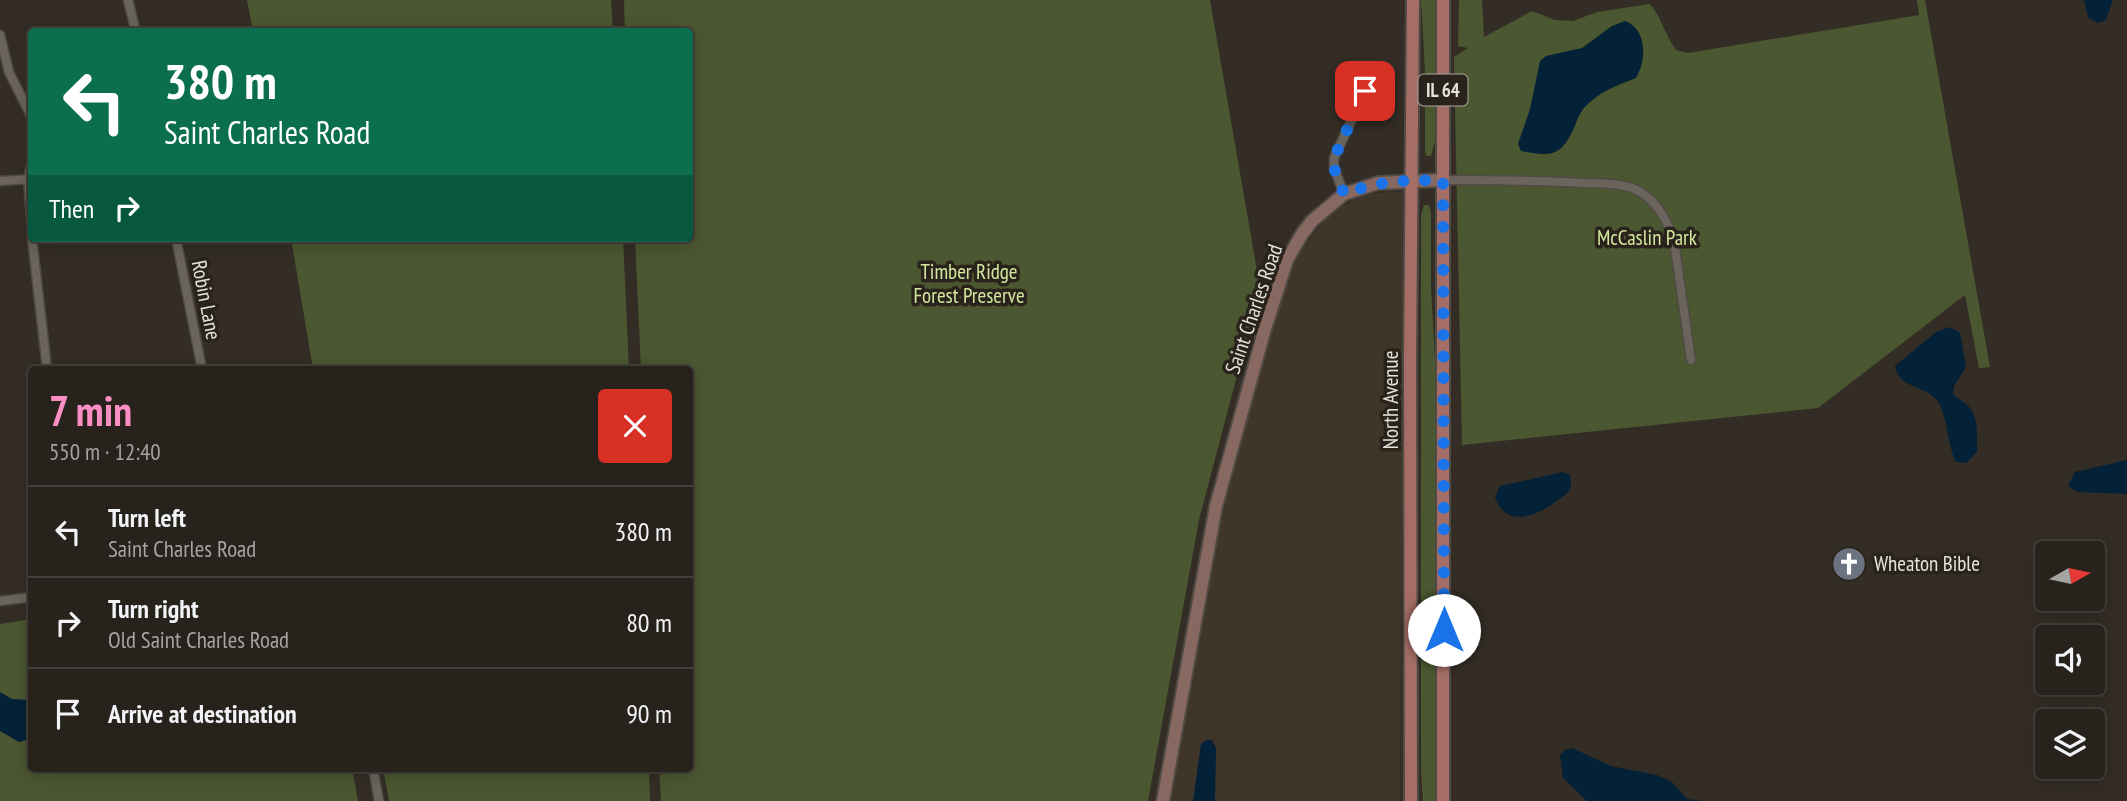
<!DOCTYPE html>
<meta charset="utf-8">
<style>
body{margin:0;font-family:"PT Sans Narrow",sans-serif;background:#2f2a25;color:#f1f3f6;height:100vh;display:flex;flex-direction:column;font-size:26px;white-space:nowrap}
*{box-sizing:border-box;margin:0}
p{font-size:23px;color:#a4a4a3}
.icon{flex:none;width:38px;height:38px;fill:none;stroke:currentColor;stroke-width:2;stroke-linecap:round;stroke-linejoin:round}
.map{position:relative;flex:1;overflow:hidden}
.details{position:absolute;left:28px;top:366px;width:665px;height:406px;display:flex;flex-direction:column;background:#27221c;border-radius:7px;box-shadow:0 4px 18px #0003,0 0 0 2px #433f3b}
.details>*{flex:none}
.guide{position:absolute;left:28px;top:28px;width:665px;height:214px;border-radius:7px;box-shadow:0 4px 18px #0003,0 0 0 2px #433f3b;background:#0b6e4f;color:#fff;overflow:hidden}
.needle{width:46px;rotate:81deg}
.tools{position:absolute;left:2035px;top:541px;display:grid;gap:14px}
.tools a{display:grid;place-items:center;width:70px;height:70px;border-radius:7px;background:#27221c;box-shadow:0 4px 18px #0003,0 0 0 2px #433f3b;font-size:35px}
.pin{position:absolute;display:grid;place-items:center;width:60px;height:60px;color:#fff;margin:-30px;border-radius:14px;box-shadow:0 4px 10px #0006}
.me{position:absolute;width:77px;margin:-38px;rotate:0deg;stroke-linejoin:round;filter:drop-shadow(0 0 5px #0008)}
.turn{display:flex;align-items:center;gap:24px;height:147px;padding:0 21px;font-size:32px}
.turn .icon{width:91px;height:91px;stroke-width:2.5}
.turn b{display:block;font-size:49px;line-height:60px}
.then{display:flex;align-items:center;height:66px;padding:0 21px;background:#0003;gap:14px;font-size:26px}
.round{display:grid;place-items:center;flex:none;width:74px;height:74px;border-radius:7px;background:#2f2a25}
.overview{display:flex;align-items:center;justify-content:space-between;height:119px;padding:0 21px}
h1{font-size:42px;font-weight:700;line-height:52px;color:#fb8fc4}
ul{padding:0;list-style:none}
li{display:flex;align-items:center;gap:21px;height:91px;padding:0 21px;border-top:2px solid #433f3b}
li div{flex:1}
li b{display:block;font-size:26px}
li em{font-style:normal}
.map>svg:first-child{display:block}
</style>
<div class="map">
<svg width="2127" height="801" viewBox="0 0 2127 801">
<rect width="100%" height="100%" fill="#342d26"/>
<!-- built -->
<path fill="#403529" d="M1404,191l-4,610h-229l57,-317 52,-189 23,-48 27,-33 23,-14 18,-6z"/>
<!-- green -->
<path fill="#4b5730" d="M247,0h364l2,31h-360z
M624,0h586l50,288 -61,232 -51,281h-487l-2,-33h31v-399h-49l-6,-131h55v-206l-65,-1z
M1421,0h15v137l-5,19h-5l-1,-5v-80z
M1459,0h23l2,37 48,-26 23,9 18,1 24,-9 53,-8c12,14 15,31 26,46l12,3 231,-38 -2,-15h8l65,367 -11,1 -14,-73 -147,113 -356,37 -8,-388 14,-9 -10,-2z
M1424,205h5l2,9v74l4,71v442h-12l-2,-30v-556z
M291,238h332l6,131h-316z
M31,619l1,149h320l6,33h-358v-177z
M383,768h266l1,33h-261z"/>
<!-- water -->
<path fill="#032137" d="M2084,0h29l-7,20 -8,3 -10,-6z
M1625,21c22,8 22,39 11,57 -20,8 -38,14 -52,30 -5,6 -7,13 -10,20 -13,29 -24,29 -53,23l-3,-7 12,-35 10,-48 6,-5 36,-8 30,-22z
M1950,327l10,6 6,34 -12,19 -1,8c5,6 13,8 17,14 9,10 7,32 7,44l-11,11 -10,-1c-9,-18 -8,-42 -17,-59 -10,-18 -40,-13 -44,-37l41,-34z
M2127,460v34l-50,-2 -9,-6 7,-14z
M1563,472l7,3c1,5 2,11 -1,16 -3,4 -10,8 -14,11 -19,15 -50,26 -60,-5l5,-11z
M0,692l12,7 19,1v39l-12,3 -19,-11z
M1206,740h6l4,8 -1,53h-22l8,-57z
M1572,748l39,18 46,9 15,7 15,17 16,2h-116l-24,-23 -3,-23 6,-6z"/>
<g fill="none" stroke-linecap="round" stroke-linejoin="round">
<!-- street casing -->
<g stroke="#504a44" stroke-width="11">
<path id="street" d="M128,0l8,32
M0,35l9,37 23,46
M32,161l-4,18 4,52
M1443,180c47,0 93,0 140,3 15,0 35,0 49,5 23,9 35,31 42,53l17,119
M0,181l32,-2
M1344,194l-10,-26v-10l31,-67 15,-9
M32,238l15,131
M176,238l26,131
M0,601l32,-4
M373,768l6,33"/>
</g>
<!-- secondary casing -->
<g stroke="#504a44" stroke-width="16">
<path id="secondary" d="M1163,801l53,-295 48,-174 23,-72 15,-26 10,-13 32,-27 34,-11 65,-3"/>
</g>
<!-- primary casing -->
<g stroke="#504a44" stroke-width="16">
<path id="primary" d="M1443,0v801
M1411,801l-1,-439 3,-362"/>
</g>
<!-- street -->
<use href="#street" stroke="#6b645c" stroke-width="8"/>
<!-- secondary -->
<use href="#secondary" stroke="#886961" stroke-width="12"/>
<!-- primary -->
<use href="#primary" stroke="#a46e66" stroke-width="12"/>
</g>
<g fill="none" stroke-linecap="round" stroke-linejoin="round">
<!-- route -->
<path stroke="#1a73e8" stroke-width="12" stroke-dasharray="0 21.6" d="M1365,91l-31,67v10l10,26c32,-13 65,-14 99,-14l1,450"/>
</g>
<!-- icons -->
<defs>
<g id="church-disc" transform="scale(1.75)"><circle r="9.5" fill="#6b7280" stroke="#2a231c"/><path d="M-1.2-6h2.4v3.5h3.3v2.4h-3.3V6h-2.4V-.1h-3.3v-2.4h3.3Z" fill="#fff"/></g>
</defs>
<g fill-rule="evenodd">
<use href="#church-disc" x="1849" y="564"/>
</g>
<g text-anchor="middle" stroke-width="7" stroke-linejoin="round" paint-order="stroke">
<!-- shield labels -->
<rect fill="#2a231c" stroke="#ada8a2" stroke-width="2" x="1418.5" y="74.5" width="49" height="31" rx="5"/>
<g font-size="19" font-weight="bold" fill="#e5e1dc">
<text x="1443" y="97">IL 64</text>
</g>
<!-- park labels -->
<g font-size="21" fill="#d1e89e" stroke="#2a231c">
<text x="1647" y="245">McCaslin Park</text>
<text x="969" y="279">Timber Ridge<tspan x="969" dy="24">Forest Preserve</tspan></text>
</g>
<!-- street labels -->
<g font-size="21" fill="#e5e1dc" stroke="#2a231c">
<text transform="translate(206 300) rotate(79)" y="7">Robin Lane</text>
<text transform="translate(1254 309) rotate(-71)" y="7">Saint Charles Road</text>
<text transform="translate(1391 400) rotate(-90)" y="7">North Avenue</text>
</g>
<!-- poi labels -->
<g font-size="21" fill="#e5e1dc" stroke="#2a231c" text-anchor="start">
<text x="1874" y="571">Wheaton Bible</text>
</g>
</g>
</svg>
<div class="tools">
<a><svg class="needle" viewBox="-14 -14 28 28"><path d="M0-13l5 13h-10z" fill="#e53935"/><path d="M0 13l5-13h-10z" fill="#a4a4a3"/></svg></a>
<a><svg class="icon" aria-label="sound" viewBox="0 0 24 24"><path d="M4 9h4l5-4v14l-5-4H4zM17 9q2 3 0 6"/></svg></a>
<a><svg class="icon" aria-label="layers" viewBox="0 0 24 24"><path d="M12 4l9 5-9 5-9-5zM3 14l9 5 9-5"/></svg></a>
</div>
<div class="pin" style="left:1365px;top:91px;background:#d93025"><svg class="icon" aria-label="arrive" viewBox="0 0 24 24"><path d="M6 21V4h12l-3 4 3 4H6"/></svg></div>
<svg class="me" style="left:1444px;top:630px" viewBox="-20 -20 40 40"><circle r="19" fill="#fff"/><path d="M0-13L10 11 0 6-10 11z" fill="#1a73e8"/></svg>
<div class="guide">
<div class="turn"><svg class="icon" aria-label="left" viewBox="0 0 24 24"><path d="M17 20v-9H6M10 6l-5 5 5 5"/></svg><div><b>380 m</b>Saint Charles Road</div></div>
<div class="then">Then<svg class="icon" aria-label="right" viewBox="0 0 24 24"><path d="M7 20v-9h11M14 6l5 5-5 5"/></svg></div>
</div>
<section class="details">
<div class="overview"><div><h1>7 min</h1><p>550 m · 12:40</p></div><a class="round" style="background:#d93025;color:#fff"><svg class="icon" aria-label="close" viewBox="0 0 24 24"><path d="M6 6l12 12M18 6L6 18"/></svg></a></div>
<ul>
<li><svg class="icon" aria-label="left" viewBox="0 0 24 24"><path d="M17 20v-9H6M10 6l-5 5 5 5"/></svg><div><b>Turn left</b><p>Saint Charles Road</p></div><em>380 m</em></li>
<li><svg class="icon" aria-label="right" viewBox="0 0 24 24"><path d="M7 20v-9h11M14 6l5 5-5 5"/></svg><div><b>Turn right</b><p>Old Saint Charles Road</p></div><em>80 m</em></li>
<li><svg class="icon" aria-label="arrive" viewBox="0 0 24 24"><path d="M6 21V4h12l-3 4 3 4H6"/></svg><div><b>Arrive at destination</b></div><em>90 m</em></li>
</ul>
</section>
</div>
